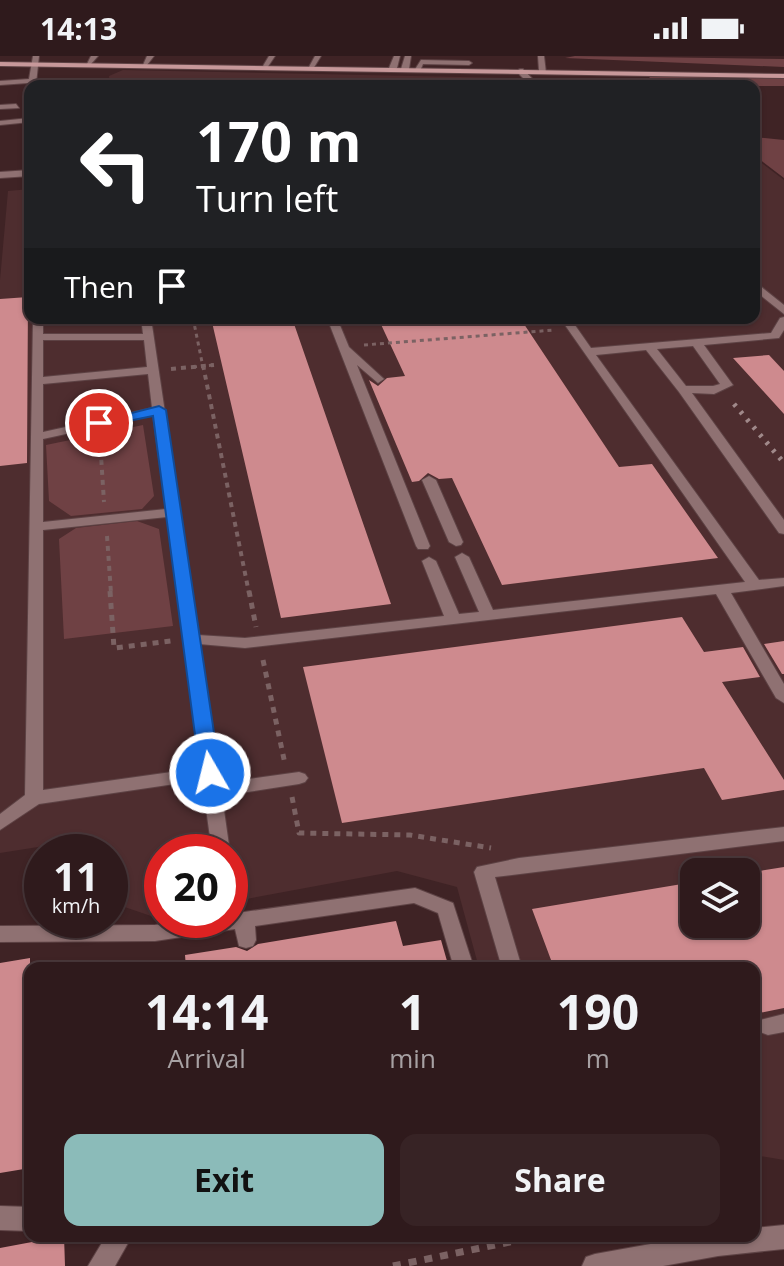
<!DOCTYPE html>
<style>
body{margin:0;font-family:"Open Sans",sans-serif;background:#372325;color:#f1f3f6;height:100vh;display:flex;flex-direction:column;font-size:30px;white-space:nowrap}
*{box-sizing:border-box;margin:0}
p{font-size:26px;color:#a7a1a3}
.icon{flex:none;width:44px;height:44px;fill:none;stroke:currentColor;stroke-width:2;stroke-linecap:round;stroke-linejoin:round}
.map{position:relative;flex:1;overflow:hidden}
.side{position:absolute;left:24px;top:906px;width:736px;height:280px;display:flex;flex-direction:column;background:#2f1a1c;border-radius:16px;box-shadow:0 2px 6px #0004,0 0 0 2px #4a383b}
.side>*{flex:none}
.hud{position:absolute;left:24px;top:24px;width:736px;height:244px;border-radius:16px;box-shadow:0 2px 6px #0004,0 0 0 2px #4a383b;background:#202124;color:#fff;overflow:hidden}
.controls{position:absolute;left:680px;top:802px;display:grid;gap:16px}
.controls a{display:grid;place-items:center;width:80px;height:80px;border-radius:16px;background:#2f1a1c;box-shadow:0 2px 6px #0004,0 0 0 2px #4a383b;font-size:40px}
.speed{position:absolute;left:24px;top:778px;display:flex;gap:16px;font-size:40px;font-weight:700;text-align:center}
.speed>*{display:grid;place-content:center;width:104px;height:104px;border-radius:50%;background:#2f1a1c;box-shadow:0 2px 6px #0004,0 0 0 2px #4a383b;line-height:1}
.speed small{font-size:20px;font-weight:400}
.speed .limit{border:12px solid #d22;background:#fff;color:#111}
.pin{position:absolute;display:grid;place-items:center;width:68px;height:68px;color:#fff;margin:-34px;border:4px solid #fff;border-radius:50%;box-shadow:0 2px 8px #0007}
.me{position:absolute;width:88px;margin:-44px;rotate:352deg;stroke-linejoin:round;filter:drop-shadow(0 0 6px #0008)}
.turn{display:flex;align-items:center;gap:28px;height:168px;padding:0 40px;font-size:36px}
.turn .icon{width:104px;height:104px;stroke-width:2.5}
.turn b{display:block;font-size:56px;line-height:68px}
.then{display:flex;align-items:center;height:76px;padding:0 40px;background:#0003;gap:16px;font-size:30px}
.eta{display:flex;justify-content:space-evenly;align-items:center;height:136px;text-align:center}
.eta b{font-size:48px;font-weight:700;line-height:56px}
.action{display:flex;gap:16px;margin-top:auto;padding:16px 40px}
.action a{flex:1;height:92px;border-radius:16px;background:#8bbbb9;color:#111;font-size:32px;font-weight:700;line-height:92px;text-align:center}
.action a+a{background:#372325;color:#f1f3f6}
.status{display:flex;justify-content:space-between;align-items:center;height:56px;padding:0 40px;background:#2f1a1c;direction:ltr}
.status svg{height:22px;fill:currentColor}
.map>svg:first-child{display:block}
</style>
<div class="status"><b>14:13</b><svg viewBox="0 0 49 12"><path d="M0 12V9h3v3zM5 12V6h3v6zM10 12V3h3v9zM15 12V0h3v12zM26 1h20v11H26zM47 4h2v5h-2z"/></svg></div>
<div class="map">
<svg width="784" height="1210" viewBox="0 0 784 1210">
<rect width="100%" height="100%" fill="#3f2325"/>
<!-- built -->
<path fill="#4e2d2f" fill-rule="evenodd" d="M123,14l533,11 7,5h-553l-1,-10z
M754,101l30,23v980l-30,-5v-187h-275l-22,-81 -60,-16 -167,31v-50h-68v62l-11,2 -41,-14v-50h-14l-1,-14 -95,15v-573l8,-89 22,-2v129h724zM694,816h52v52h-52z"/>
<!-- green -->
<path fill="#6f4144" d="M575,0l209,3v8l-219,-9z
M653,19l131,2v9h-116l-17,-7 -2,-2z
M754,81l30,3v38l-30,-23z
M143,369l11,71 -12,13 -71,7 -22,-15 -3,-56z
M137,465l22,8 14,97 -109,13 -5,-100 17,-11z"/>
<!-- building -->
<path fill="#ce8a8e" d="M28,241l-1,166 -27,3v-167z
M211,262h81l99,286 -110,14z
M378,262h142l99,149 33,-3 66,94 -216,27 -50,-107 -13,1 -11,-6 -9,8 -7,1 -43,-102 9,6 9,-8 18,-2z
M769,299l15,16v43l-51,-56z
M682,561l22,35 39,-5 17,30 -38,5 62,98v10l-62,10 -18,-32 -362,55 -39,-156z
M784,585v33h-2l-18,-30z
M784,811v141l-30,6v-46h-200l-22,-59 162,-27v42h52v-51z
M396,865l7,25 38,-6 8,28h-263l-1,-13 51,-8 11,4 11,-7z
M30,902v210l-30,5v-210z
M64,1180l1,30h-65v-18z"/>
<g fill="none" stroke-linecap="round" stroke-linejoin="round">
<!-- lane casing -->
<g stroke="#5d4244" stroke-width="2">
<path id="lane" d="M33,0h6l-3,28 56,-4 4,2 -66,6 -2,-5 -28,2v-4l29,-2z
M91,0h7l-7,8h-4z
M147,0h7l-7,9h-4z
M269,0h6l-8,12 -4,-2z
M315,0h6l-8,13 -4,-2z
M538,0h6l2,17 -7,-2z
M421,4l48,1 3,2 -3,2 -46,-1 -3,7h-6z
M520,13h3l16,17h-8l-15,-15z
M470,23l50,7 -50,-3 -188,3 4,-2z
M16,48l3,4 -19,1v-4z
M30,62v4l-30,3v-4z
M30,114v6l-30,2v-6z
M29,158l1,6 -4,-1v-4z
M754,225l30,24v9l-30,-24z
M784,261v13l-5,8 -75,7 29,40 -19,9 -22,-1 92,127v14l-5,-1 -100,-141 -33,-42 -50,5 163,225 25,-2v8l-53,7 53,91v19l-8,-5 -60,-104 -471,54 -46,-4 21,139 79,-11 6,2 3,4 -3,4 -6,2 -77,12 8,56v1l-18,-1 -10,-72 -163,24 -39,26v-16l25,-19 8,-477h10v16h100l-2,-16h10l47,317 47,3 199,-22 -22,-55 7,-4 7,4 23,53 20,-2 -24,-55 7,-4 7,4 24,53 252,-28 -185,-264h10l21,30 180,-15 9,-15zM43,284h101l3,27 -104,10zM693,290l27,38 -7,2h-27l-29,-37zM148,318l4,34 -109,24v-48zM153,359l13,94 -123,13v-83zM167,461l33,251 -157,22v-260z
M327,262h10l12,29 35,32 -6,4 -21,-18 73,181 -2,3h-10l-2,-3z
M689,262h11l1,2 -5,3z
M429,420l7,4 27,62 -2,3 -5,1 -7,-4 -27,-62z
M784,771v14l-289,36 27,91h-20l-28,-96 3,-5 42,-9z
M415,832l38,15 21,65h-20l-16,-55 -24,-10 -159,23 1,14 -3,6 -7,2 -7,-2 -4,-17 -80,12 -155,1v-16l155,-1 35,-5h40v-6z
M784,958v18l-16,3 -8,-3 -3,-6 3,-6z
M0,1150l30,1v24l-30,-1z
M106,1180h26l-17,30h-27z"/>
</g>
<!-- street casing -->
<g stroke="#5d4244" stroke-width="2">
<path id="street" d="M394,0h6l-3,12 -4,2 -4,-2z
M405,0h6l-2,13 -4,2 -4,-2z
M784,1169v24l-66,7 -55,10h-81l4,-9 9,-3 100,-18h59v-8z"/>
</g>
<!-- secondary casing -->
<g stroke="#5d4244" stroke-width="2">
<path id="secondary" d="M0,6l784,12v4l-784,-12z"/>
</g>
<!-- path-far3 -->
<path stroke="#7b6263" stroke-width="3" stroke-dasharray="4 4" stroke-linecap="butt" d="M193,262l10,49
M364,289l190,-15
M193,311l21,-2"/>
<!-- path-far2 -->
<path stroke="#7b6263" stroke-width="4" stroke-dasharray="5 5" stroke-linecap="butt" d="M203,309l46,228
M171,313l43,-4
M100,384l4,62
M107,480l4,57"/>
<!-- path-far1 -->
<path stroke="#7b6263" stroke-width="5" stroke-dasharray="6 6" stroke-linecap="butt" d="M110,535l4,57 57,-7
M249,535l7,36
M263,604l22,104
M292,741l7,36 111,2 81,13"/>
<!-- path -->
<path stroke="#7b6263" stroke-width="7" stroke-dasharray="8 8" stroke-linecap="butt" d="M393,1210l146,-30"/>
<!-- lane -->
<use href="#lane" fill="#8f7172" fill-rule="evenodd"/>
<!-- street -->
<use href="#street" fill="#8f7172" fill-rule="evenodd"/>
<!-- secondary -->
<use href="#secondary" fill="#c7989a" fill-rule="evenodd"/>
<!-- rail -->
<path stroke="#a0898a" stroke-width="5" stroke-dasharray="3 7" stroke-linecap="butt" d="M734,348l50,59"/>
</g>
<!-- route -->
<path fill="#1a73e8" stroke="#114b97" stroke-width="2" d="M159,350l7,4 54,363 -10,7 -10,-7 -47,-357 -54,11 -7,-4z"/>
</svg>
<div class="controls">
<a><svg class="icon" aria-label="layers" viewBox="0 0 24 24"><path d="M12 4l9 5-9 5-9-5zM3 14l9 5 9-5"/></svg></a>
</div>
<div class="speed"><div>11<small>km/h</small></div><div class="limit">20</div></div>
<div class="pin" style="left:99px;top:367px;background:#d93025"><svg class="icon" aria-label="arrive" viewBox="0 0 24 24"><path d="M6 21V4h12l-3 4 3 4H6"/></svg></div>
<svg class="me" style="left:210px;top:717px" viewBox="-20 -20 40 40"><circle r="17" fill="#1a73e8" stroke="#fff" stroke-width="3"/><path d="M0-11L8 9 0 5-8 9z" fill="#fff"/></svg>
<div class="hud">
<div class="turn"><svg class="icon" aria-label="left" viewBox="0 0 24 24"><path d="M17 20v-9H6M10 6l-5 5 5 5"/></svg><div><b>170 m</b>Turn left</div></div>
<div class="then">Then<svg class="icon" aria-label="arrive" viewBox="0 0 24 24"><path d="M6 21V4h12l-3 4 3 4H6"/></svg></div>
</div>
<section class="side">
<div class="eta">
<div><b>14:14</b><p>Arrival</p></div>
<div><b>1</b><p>min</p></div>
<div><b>190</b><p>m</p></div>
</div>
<div class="action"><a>Exit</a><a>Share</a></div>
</section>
</div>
